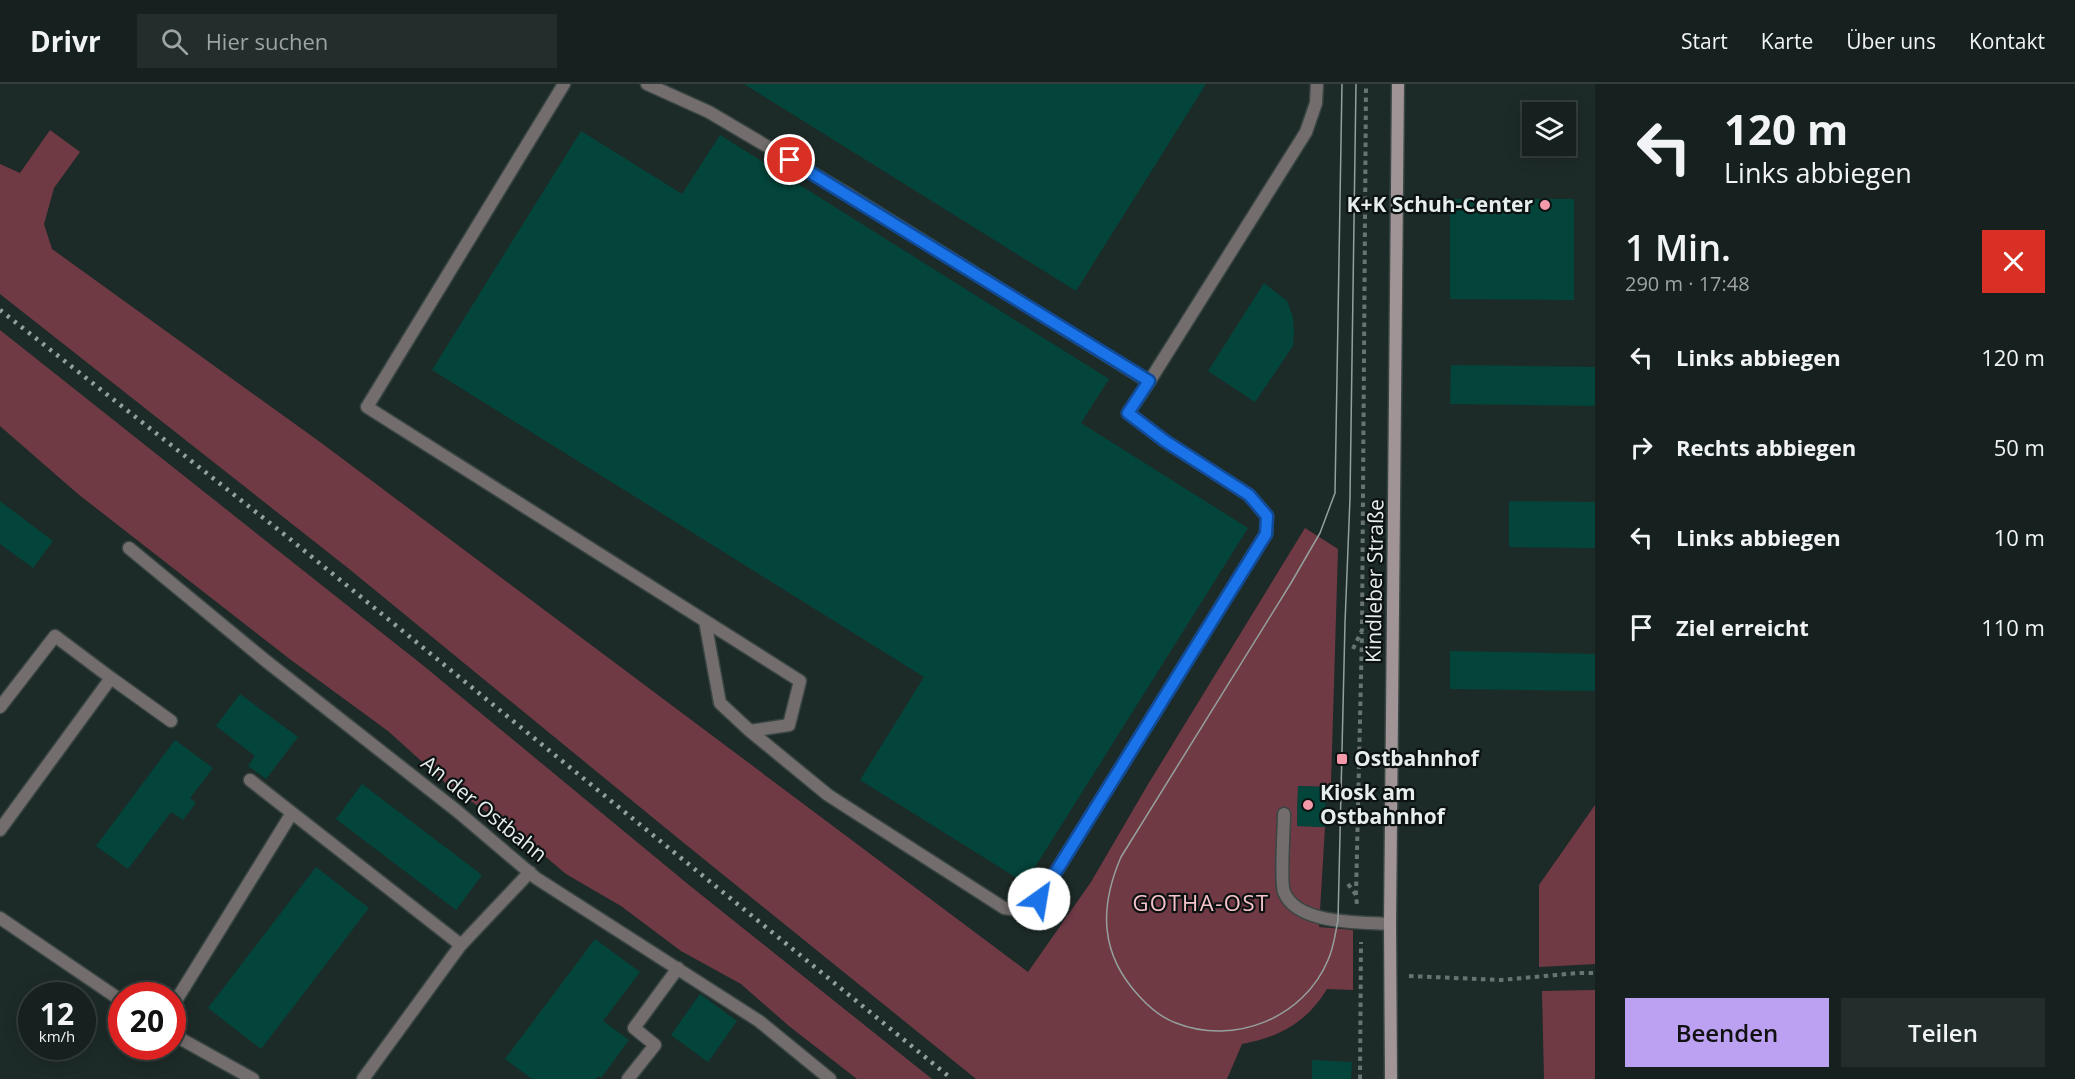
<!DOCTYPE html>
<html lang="de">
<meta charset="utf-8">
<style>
body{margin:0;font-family:"Open Sans",sans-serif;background:#232d2b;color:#f1f3f6;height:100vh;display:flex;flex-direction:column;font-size:22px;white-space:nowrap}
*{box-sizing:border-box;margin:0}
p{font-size:20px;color:#9ea3a4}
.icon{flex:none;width:33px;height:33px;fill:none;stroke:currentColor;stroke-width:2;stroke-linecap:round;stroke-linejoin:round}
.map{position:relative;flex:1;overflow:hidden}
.sheet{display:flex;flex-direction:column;background:#16201e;width:480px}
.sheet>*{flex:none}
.guide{background:#16201e;color:#f1f3f6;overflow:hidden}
.fabs{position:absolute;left:1522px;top:18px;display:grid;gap:12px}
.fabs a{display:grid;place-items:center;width:54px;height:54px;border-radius:0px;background:#16201e;box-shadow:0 3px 15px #0003,0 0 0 2px #353e3c;font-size:30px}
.speed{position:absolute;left:18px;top:898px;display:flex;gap:12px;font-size:30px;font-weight:700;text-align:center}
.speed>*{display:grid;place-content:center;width:78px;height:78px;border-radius:50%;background:#16201e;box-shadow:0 3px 15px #0003,0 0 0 2px #353e3c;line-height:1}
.speed small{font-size:15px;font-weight:400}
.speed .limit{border:9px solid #d22;background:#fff;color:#111}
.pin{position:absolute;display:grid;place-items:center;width:51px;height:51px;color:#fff;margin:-26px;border:3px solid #fff;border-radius:50%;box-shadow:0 2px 6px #0007}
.me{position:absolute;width:66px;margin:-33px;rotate:32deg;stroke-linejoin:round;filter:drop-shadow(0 0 4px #0008)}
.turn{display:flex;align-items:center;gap:21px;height:126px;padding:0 30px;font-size:27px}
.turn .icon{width:78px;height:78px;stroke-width:2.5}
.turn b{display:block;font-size:42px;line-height:51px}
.round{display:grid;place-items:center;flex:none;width:63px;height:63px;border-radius:0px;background:#232d2b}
.overview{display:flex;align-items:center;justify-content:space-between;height:102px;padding:0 30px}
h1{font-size:36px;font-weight:600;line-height:45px}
.primary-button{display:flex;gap:12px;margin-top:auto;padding:12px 30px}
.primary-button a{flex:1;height:69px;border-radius:0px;background:#bca0f2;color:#111;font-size:24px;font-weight:600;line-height:69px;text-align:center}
.primary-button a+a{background:#232d2b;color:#f1f3f6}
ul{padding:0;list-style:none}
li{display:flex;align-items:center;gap:18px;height:90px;padding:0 30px}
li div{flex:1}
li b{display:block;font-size:22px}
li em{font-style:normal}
header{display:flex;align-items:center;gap:36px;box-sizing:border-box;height:84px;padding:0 30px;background:#16201e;border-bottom:2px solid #353e3c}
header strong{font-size:28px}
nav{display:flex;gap:33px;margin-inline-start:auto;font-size:21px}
.search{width:420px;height:54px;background:#232d2b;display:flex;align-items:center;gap:15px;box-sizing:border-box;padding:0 21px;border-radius:0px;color:#9ea3a4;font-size:22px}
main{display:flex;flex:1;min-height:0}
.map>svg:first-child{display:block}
</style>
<header>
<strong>Drivr</strong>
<div class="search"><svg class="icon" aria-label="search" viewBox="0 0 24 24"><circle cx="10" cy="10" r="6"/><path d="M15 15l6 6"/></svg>Hier suchen</div>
<nav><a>Start</a><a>Karte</a><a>Über uns</a><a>Kontakt</a></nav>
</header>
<main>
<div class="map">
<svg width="1595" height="995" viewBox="0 0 1595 995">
<rect width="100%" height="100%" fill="#1d2b28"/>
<!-- green -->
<path fill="#703a45" d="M50,46l30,22 -26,36 -10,36 8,25 268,193 708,530 63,-90 56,-96 158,-258 33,21 -7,234 -5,4 -28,-1 -1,40 28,1 -6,100 34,3v60l-26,-1c-20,33 -47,48 -85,55l-15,35h-251l-297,-240 -331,-271 -348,-274v-130l20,9z
M0,246l425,337 264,218 243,194h-75l-68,-53 -48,-42 -60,-33 -60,-45 -55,-32 -45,-38 -72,-50 -61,-55 -97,-71 -213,-166 -78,-68z
M1595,721v159l-56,3v-82z
M1595,906v89h-51l-2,-88z"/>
<!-- building -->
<path fill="#03453b" d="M744,0h462l-130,207z
M581,47l101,63 38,-59 389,244 -28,44 167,105 -223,355 -165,-103 64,-103 -492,-307z
M1450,115h124v101l-124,-1z
M1264,199l23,18 6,16 1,15 -1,14 -38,56 -47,-31z
M1451,281l144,2v39l-145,-2z
M0,417l53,40 -20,27 -33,-24z
M1509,417l86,1v46l-86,-1z
M1450,567l145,3v37l-145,-2z
M240,610l58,43 -32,42 -18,-13 7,-10 -39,-30z
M175,656l38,28 -23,30 6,5 -13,17 -12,-8 -43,57 -32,-23z
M362,700l120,91 -26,35 -120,-91z
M1298,702l28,1 -1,40 -28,-1z
M316,783l53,41 -108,141 -53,-41z
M595,855l45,33 -37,49 26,19 -28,38 -3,-2 -2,3h-64l-27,-20z
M700,910l37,27 -29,41 -37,-27z
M1312,976l40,2 -1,17h-39z"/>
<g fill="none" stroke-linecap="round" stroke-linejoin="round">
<!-- service casing -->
<g stroke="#394643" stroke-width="15">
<path id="service" d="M564,0l-197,323 433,274 -11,44 -39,6 -30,-28 -15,-82
M647,0l62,28 142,84 298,186 157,-250 10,-29 1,-19
M129,464l137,113 191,150 79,67 223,143 71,58
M0,623l55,-71 56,42
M750,647l78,64 176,113 20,3 15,-12 227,-365 1,-18 -18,-21 -84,-54 -37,-28 21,-31
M250,696l211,165
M1284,730c0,15 -4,68 0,78 13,33 77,30 106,32
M0,746l111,-152 60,43
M0,834l122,83
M172,923l120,-194
M172,950l81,45
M363,995l97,-133 70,-74
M628,995l27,-34 -21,-17 44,-60"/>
</g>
<!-- secondary casing -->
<g stroke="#394643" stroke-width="15">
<path id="secondary" d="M1391,995l-1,-155 8,-840"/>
</g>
<!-- path -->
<path stroke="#687471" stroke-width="4" stroke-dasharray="4.5 4.5" stroke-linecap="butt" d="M1353,565l9,-19 4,-546
M1348,800l8,11 1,10
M1356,811l6,-262
M1409,892l92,4 77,-7h17
M1360,995l1,-137"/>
<!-- service -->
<use href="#service" stroke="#746d6e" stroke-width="12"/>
<!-- secondary -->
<use href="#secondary" stroke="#a09496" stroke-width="12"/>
<!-- tram -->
<path stroke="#95a09e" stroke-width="1.5" d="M1342,0l-7,409 -15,40 -29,50 -170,274c-22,51 -21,97 18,139 10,11 23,22 37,27 58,23 128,-5 152,-63 6,-13 7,-26 10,-40l7,-297 5,-125 6,-414"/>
<!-- rail -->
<path stroke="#95a09e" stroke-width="4.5" stroke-dasharray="3 6" stroke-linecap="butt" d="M0,226l285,225 667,544"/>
</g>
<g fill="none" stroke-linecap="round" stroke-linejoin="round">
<!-- route casing -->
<g stroke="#114b97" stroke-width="15">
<path id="route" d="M790,76l359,221 -21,32 37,28 84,54 18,21 -1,18 -227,365"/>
</g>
<!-- route -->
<use href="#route" stroke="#1a73e8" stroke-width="10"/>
</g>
<!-- markers -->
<g fill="#f39aaa" stroke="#0c1211" stroke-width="2">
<circle cx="1545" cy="121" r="6"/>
<rect x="1336" y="669" width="12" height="12" rx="3"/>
<circle cx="1308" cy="721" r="6"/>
</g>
<g text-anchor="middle" stroke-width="4.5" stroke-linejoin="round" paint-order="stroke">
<!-- poi labels -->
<g font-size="21" font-weight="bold" fill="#e5eeec" stroke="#0c1211" text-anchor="start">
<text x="1533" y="128" text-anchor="end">K+K Schuh-Center</text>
<text x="1354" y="682">Ostbahnhof</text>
<text x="1320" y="716">Kiosk am<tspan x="1320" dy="24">Ostbahnhof</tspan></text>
</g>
<!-- street labels -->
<g font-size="21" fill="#e5eeec" stroke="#0c1211">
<text transform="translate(1375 497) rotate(-89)" y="7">Kindleber Straße</text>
<text transform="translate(484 725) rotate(39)" y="7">An der Ostbahn</text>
</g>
<!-- neighbourhood labels -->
<g font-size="22" letter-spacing="1.5" fill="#f7c3cb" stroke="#0c1211">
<text x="1201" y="827">GOTHA-OST</text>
</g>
</g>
</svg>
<div class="fabs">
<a><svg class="icon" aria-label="layers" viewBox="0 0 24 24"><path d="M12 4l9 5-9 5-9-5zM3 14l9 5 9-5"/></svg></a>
</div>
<div class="speed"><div>12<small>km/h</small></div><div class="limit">20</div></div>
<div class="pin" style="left:790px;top:76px;background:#d93025"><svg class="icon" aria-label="arrive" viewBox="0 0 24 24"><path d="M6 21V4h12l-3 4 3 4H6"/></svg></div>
<svg class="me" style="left:1039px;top:815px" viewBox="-20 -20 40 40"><circle r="19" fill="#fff"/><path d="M0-13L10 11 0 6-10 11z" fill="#1a73e8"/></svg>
</div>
<section class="sheet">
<div class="guide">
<div class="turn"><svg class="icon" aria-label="left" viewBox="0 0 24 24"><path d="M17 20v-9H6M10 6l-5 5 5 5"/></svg><div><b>120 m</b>Links abbiegen</div></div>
</div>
<div class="overview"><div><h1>1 Min.</h1><p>290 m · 17:48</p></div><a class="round" style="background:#d93025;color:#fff"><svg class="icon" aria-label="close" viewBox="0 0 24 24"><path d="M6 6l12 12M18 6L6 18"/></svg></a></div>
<ul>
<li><svg class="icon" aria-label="left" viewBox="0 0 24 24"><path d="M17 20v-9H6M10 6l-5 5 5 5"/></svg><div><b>Links abbiegen</b></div><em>120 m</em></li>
<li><svg class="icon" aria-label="right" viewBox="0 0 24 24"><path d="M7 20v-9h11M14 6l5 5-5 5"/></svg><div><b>Rechts abbiegen</b></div><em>50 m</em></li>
<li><svg class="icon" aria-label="left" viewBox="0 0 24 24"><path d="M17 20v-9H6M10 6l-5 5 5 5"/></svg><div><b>Links abbiegen</b></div><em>10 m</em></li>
<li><svg class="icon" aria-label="arrive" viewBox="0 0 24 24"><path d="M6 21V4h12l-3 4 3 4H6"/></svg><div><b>Ziel erreicht</b></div><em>110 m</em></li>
</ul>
<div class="primary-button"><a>Beenden</a><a>Teilen</a></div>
</section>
</main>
